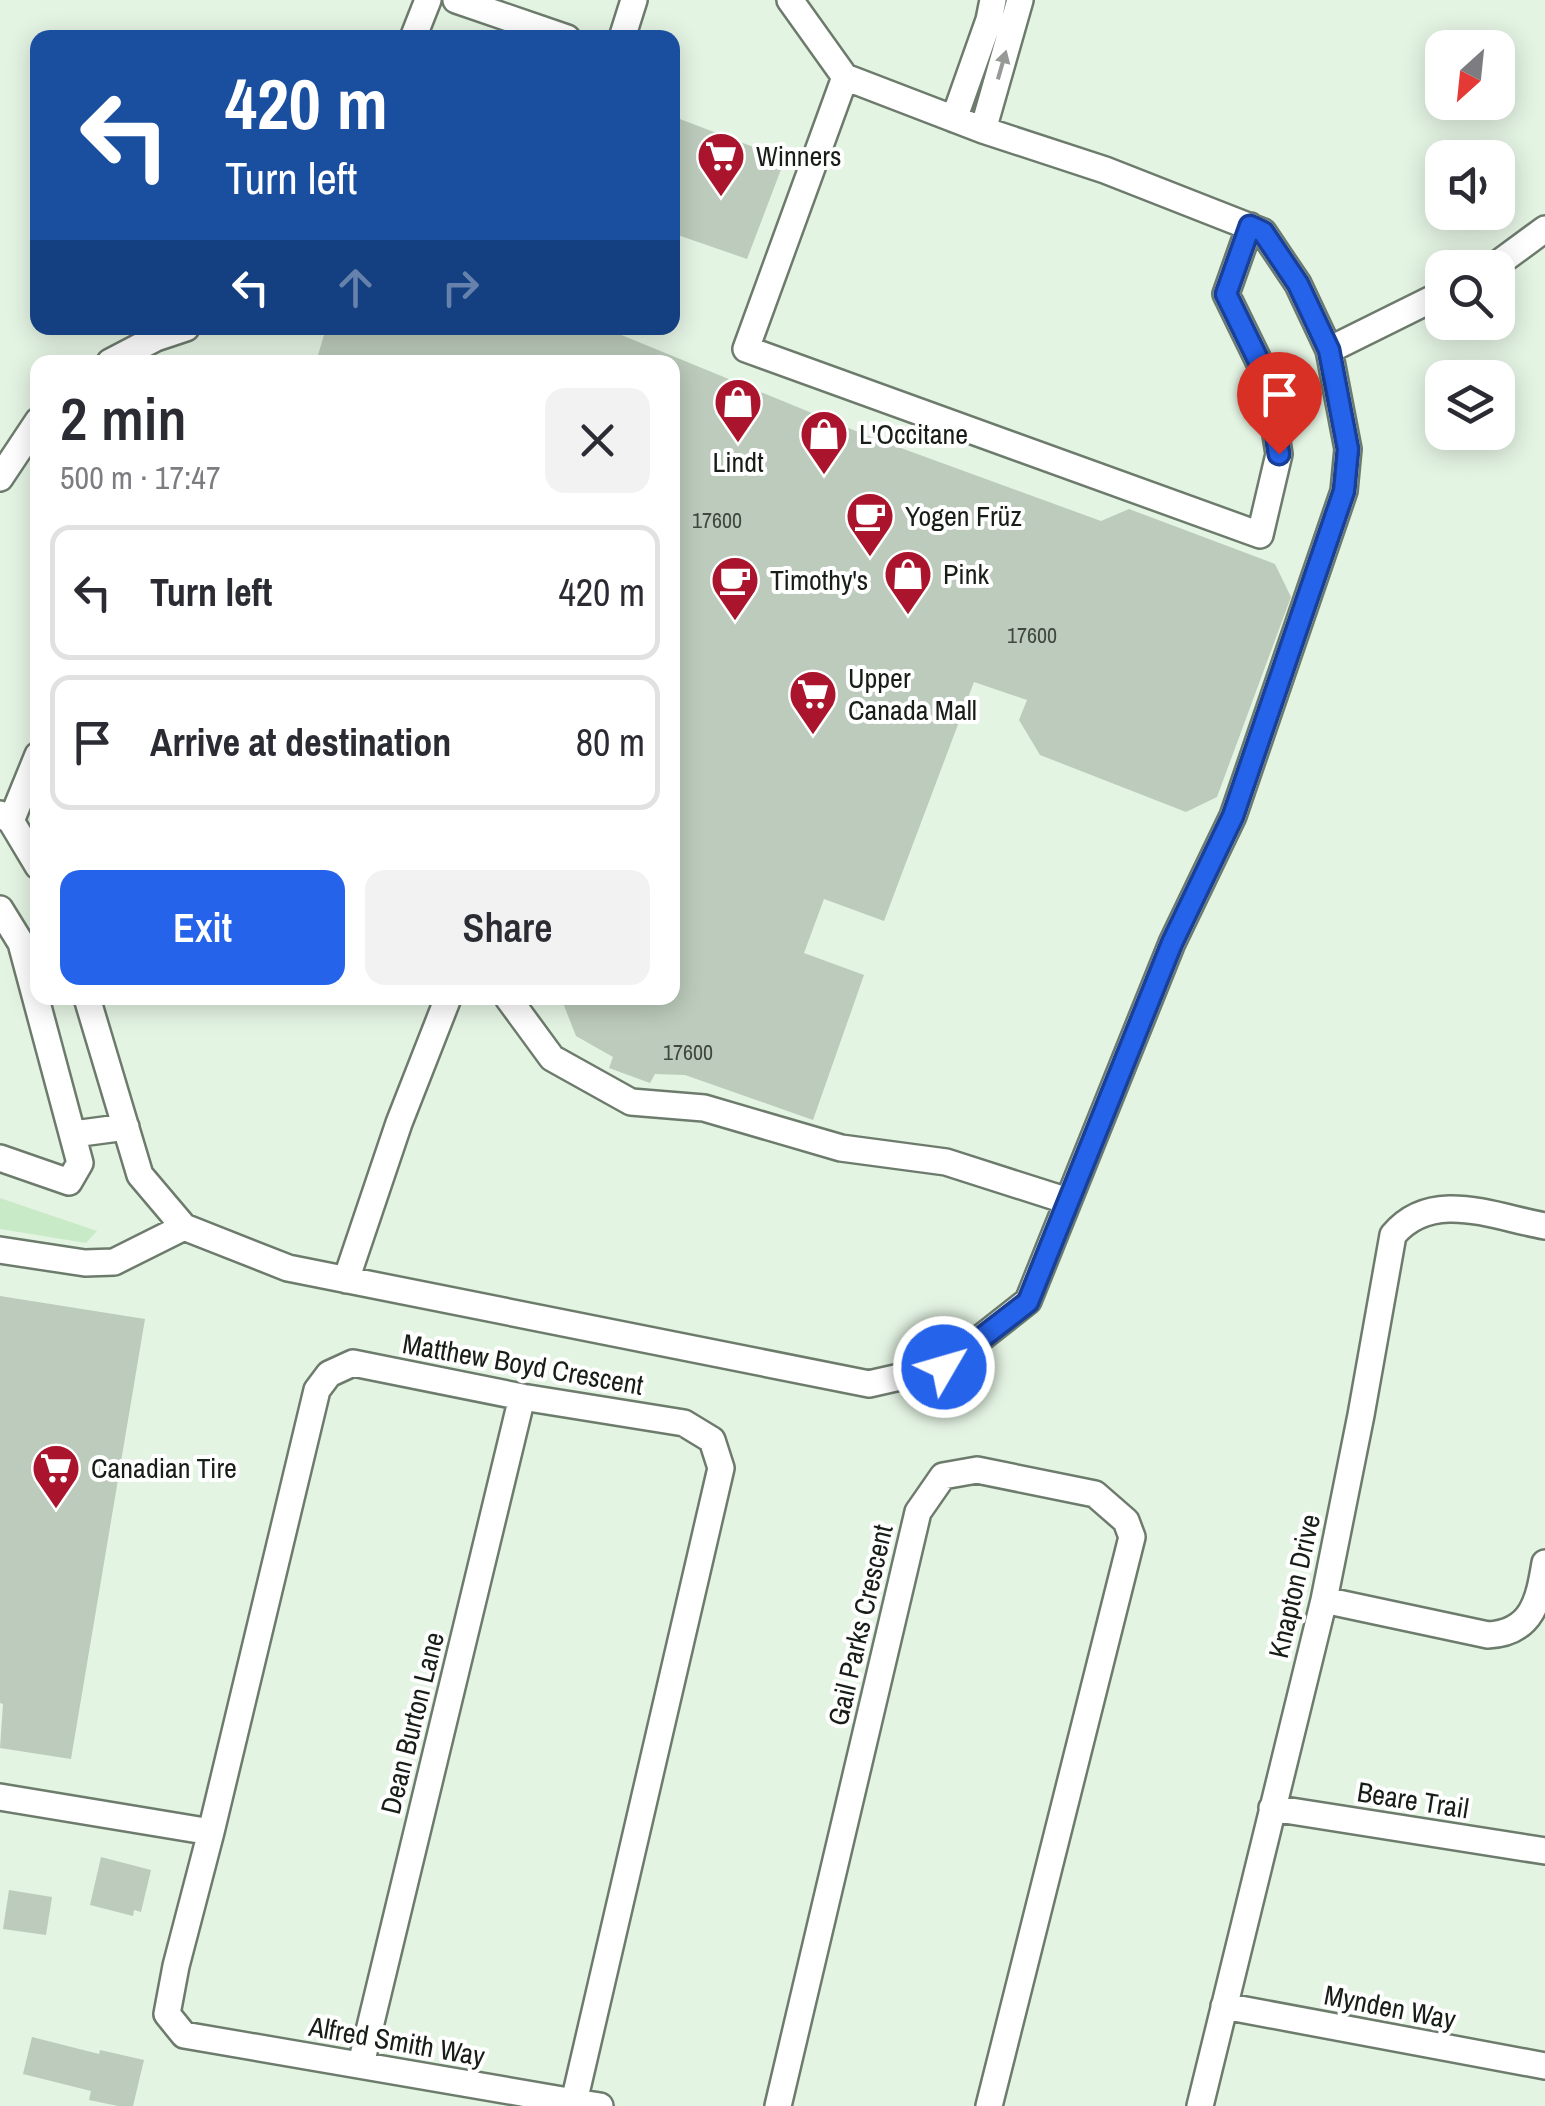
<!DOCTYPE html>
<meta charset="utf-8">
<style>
body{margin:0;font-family:"Archivo Narrow",sans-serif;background:#f2f2f3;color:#2b2b33;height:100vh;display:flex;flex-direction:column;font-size:38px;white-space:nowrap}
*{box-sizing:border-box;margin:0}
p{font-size:32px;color:#7c7c81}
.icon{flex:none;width:55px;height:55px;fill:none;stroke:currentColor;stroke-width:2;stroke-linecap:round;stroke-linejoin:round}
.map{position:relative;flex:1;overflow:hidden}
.side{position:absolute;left:30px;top:355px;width:650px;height:650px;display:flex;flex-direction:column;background:#fff;border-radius:20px;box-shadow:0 5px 25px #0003}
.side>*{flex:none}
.banner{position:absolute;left:30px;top:30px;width:650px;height:305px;border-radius:20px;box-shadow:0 5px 25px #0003;background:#1a4fa0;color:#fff;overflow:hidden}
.needle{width:65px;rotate:207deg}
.fabs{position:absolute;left:1425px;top:30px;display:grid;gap:20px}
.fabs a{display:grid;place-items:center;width:90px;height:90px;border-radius:20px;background:#fff;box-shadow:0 5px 25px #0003;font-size:50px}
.pin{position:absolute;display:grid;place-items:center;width:85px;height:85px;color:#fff;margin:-102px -42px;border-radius:50% 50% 50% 0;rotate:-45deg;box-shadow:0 0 10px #0007}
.pin .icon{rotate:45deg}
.me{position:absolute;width:110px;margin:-55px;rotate:52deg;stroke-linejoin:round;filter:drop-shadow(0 0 8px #0008)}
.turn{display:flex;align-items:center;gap:35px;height:210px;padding:0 30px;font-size:45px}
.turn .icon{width:130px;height:130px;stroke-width:2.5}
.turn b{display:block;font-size:70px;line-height:85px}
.lanes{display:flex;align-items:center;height:95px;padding:0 30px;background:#0003;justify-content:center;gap:50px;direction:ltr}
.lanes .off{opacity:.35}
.round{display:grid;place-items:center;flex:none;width:105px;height:105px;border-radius:20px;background:#f2f2f3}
.head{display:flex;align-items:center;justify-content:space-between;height:170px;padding:0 30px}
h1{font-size:60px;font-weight:600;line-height:75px}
.primary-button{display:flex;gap:20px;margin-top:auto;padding:20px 30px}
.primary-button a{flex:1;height:115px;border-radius:20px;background:#2563eb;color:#fff;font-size:40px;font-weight:600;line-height:115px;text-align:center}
.primary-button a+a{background:#f2f2f3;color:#2b2b33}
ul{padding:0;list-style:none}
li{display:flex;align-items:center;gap:30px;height:135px;margin:0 20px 15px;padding:0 10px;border:5px solid #e1e1e2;border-radius:20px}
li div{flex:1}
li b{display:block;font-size:38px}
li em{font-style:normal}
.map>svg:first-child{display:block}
</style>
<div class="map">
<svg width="1545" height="2106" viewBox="0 0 1545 2106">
<rect width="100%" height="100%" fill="#e4f4e3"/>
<!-- green -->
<path fill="#c9eac7" d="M0,1198l97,33 -11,12 -86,-14z"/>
<!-- building -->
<path fill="#bccbbb" d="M672,116l113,43 -38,100 -75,-26z
M326,328h295l-2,6 249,102 233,85 28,-12 146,55 16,33 -74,200 -31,15 -146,-57 -21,-35 8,-20 -53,-18 -90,239 -60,-22 -20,54 60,22 -51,145 -128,-45 -30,-1 -5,9 -41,-15 4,-11 -37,-21 -15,-38h111v-636h-356z
M0,1296l145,23 -74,440 -71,-11 3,-44 -3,-1z
M101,1857l50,13 -10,42 -7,-2 -1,6 -43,-11z
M9,1890l43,7 -6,38 -43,-6z
M32,2037l67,17 1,-4 44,10 -11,46h-15l-29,-6 2,-9 -68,-17z"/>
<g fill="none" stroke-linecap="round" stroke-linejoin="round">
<!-- minor casing -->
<g stroke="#6d7b6d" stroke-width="30">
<path id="minor" d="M456,0l111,38
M413,38l15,-38
M622,38l12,-38
M845,77l-99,272 514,186 19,-81 -12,-76 -41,-84 24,-68
M954,119l35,-99 4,-20
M983,130l37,-130
M1492,268l53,-39
M1329,350l113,-56
M110,362l46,-24 30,-10
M0,478l38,-57
M0,814l11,7 27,45
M11,821l27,-66
M0,909l21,34 59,220 -11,19 -69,-24
M87,998l53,177 44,52 104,41 581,116 75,-17 84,-66 144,-358 61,-127 111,-325 4,-42 -19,-99 -31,-66 -35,-52 -158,-62 -122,-40 -138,-53 -55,-77
M508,998l44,60 79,44 73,6 137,40 105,14 122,39
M74,1134l52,-7
M0,1250l85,13 29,-1 70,-35
M346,1280l53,-157 49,-125
M1324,1600l164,35c45,-2 51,-36 57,-72
M0,1797l211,35
M1272,1808l273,43
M1224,2006l321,60
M361,2064l161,-667
M574,2102l147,-634 -9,-28 -28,-17 -162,-26 -169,-34 -24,11 -12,16 -106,442 -35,134 -9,48 17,21 390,67 26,4
M778,2106l140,-594 25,-36 34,-6 118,24 31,27 6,16 -143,569
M1200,2106l124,-506 37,-185 32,-180c39,-47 101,-18 152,-9"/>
</g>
<!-- minor -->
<use href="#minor" stroke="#fff" stroke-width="25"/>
</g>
<!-- one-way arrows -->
<defs><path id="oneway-solid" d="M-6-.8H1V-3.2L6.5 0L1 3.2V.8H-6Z" transform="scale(2.5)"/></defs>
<use fill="#979997" href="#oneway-solid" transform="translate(1002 65) rotate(-74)"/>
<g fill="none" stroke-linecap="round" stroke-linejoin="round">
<!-- route casing -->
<g stroke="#184099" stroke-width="25">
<path id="route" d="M944,1367l84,-65 144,-359 61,-127 111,-325 4,-42 -19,-99 -31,-66 -35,-52 -13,-6 -24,68 41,84 12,76"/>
</g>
<!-- route -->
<use href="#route" stroke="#2563eb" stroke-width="18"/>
</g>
<!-- icons -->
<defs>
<g id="supermarket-pin" transform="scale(2.5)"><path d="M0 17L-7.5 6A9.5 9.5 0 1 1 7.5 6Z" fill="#aa142c" stroke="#fff"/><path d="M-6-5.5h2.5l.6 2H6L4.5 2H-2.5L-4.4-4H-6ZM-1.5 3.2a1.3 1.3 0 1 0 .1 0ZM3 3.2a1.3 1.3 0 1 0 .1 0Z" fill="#fff"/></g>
<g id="shop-pin" transform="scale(2.5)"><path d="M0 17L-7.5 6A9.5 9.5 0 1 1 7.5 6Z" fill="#aa142c" stroke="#fff"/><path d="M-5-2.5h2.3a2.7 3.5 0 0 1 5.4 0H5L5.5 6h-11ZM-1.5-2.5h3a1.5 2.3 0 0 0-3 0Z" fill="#fff"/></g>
<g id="cafe-pin" transform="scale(2.5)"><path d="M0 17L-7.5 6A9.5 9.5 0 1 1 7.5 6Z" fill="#aa142c" stroke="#fff"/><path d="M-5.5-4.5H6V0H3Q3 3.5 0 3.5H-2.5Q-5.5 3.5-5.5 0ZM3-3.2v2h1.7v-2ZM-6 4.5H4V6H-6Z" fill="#fff"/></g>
</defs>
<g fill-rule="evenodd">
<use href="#supermarket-pin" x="721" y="156"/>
<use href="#shop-pin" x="738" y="402"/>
<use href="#shop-pin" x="824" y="434"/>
<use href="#cafe-pin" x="870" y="516"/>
<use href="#shop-pin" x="908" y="574"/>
<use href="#cafe-pin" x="735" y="580"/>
<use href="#supermarket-pin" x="813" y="694"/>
<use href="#supermarket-pin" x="56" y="1468"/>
</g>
<g text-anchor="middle" stroke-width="8" stroke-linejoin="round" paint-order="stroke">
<!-- number labels -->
<g font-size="22" fill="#404840">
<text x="717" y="528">17600</text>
<text x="1032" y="643">17600</text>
<text x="688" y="1060">17600</text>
</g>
<!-- poi labels -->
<g font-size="28" fill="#171d17" stroke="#fff" text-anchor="start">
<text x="756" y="166">Winners</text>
<text x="859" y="444">L'Occitane</text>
<text x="738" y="472" text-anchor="middle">Lindt</text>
<text x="905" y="526">Yogen Früz</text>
<text x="943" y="584">Pink</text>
<text x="770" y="590">Timothy's</text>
<text x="848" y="688">Upper<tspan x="848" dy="32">Canada Mall</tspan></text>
<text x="91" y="1478">Canadian Tire</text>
</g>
<!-- street labels -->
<g font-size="28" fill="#171d17" stroke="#fff">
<text transform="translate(523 1364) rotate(10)" y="10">Matthew Boyd Crescent</text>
<text transform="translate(1294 1586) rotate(-77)" y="10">Knapton Drive</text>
<text transform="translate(860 1625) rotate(-77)" y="10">Gail Parks Crescent</text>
<text transform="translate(412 1723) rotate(-76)" y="10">Dean Burton Lane</text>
<text transform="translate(1413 1800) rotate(9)" y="10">Beare Trail</text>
<text transform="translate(1390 2007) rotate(11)" y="10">Mynden Way</text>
<text transform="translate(397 2041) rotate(10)" y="10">Alfred Smith Way</text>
</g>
</g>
</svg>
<div class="fabs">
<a><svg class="needle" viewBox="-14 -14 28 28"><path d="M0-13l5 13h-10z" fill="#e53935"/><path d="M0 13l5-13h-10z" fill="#7c7c81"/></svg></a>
<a><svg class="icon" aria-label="sound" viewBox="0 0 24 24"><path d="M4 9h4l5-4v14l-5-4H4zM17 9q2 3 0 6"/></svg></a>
<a><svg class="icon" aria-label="search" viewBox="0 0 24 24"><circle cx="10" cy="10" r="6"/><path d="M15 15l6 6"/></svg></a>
<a><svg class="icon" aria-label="layers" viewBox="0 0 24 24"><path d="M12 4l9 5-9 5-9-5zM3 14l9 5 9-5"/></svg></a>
</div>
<div class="pin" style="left:1279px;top:454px;background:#d93025"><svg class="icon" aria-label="arrive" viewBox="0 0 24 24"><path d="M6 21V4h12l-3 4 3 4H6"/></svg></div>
<svg class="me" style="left:944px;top:1367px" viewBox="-20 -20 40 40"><circle r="17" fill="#2563eb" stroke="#fff" stroke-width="3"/><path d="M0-11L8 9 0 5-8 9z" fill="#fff"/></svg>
<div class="banner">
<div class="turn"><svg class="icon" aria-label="left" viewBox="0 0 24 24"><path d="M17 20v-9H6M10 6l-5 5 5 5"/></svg><div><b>420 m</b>Turn left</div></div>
<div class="lanes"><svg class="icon" aria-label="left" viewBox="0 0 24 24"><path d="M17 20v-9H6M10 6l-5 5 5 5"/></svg><svg class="icon off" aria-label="ahead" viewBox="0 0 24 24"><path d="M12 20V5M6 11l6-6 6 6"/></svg><svg class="icon off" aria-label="right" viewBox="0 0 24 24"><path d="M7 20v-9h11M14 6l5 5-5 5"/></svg></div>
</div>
<section class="side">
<div class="head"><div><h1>2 min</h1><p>500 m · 17:47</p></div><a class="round"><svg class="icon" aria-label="close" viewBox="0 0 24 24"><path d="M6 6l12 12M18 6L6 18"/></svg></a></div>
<ul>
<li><svg class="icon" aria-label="left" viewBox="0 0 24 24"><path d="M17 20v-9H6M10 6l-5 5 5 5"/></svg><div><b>Turn left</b></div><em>420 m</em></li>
<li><svg class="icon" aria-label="arrive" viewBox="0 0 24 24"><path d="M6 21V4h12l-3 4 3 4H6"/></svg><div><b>Arrive at destination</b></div><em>80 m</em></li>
</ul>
<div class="primary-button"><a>Exit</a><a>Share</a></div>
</section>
</div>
